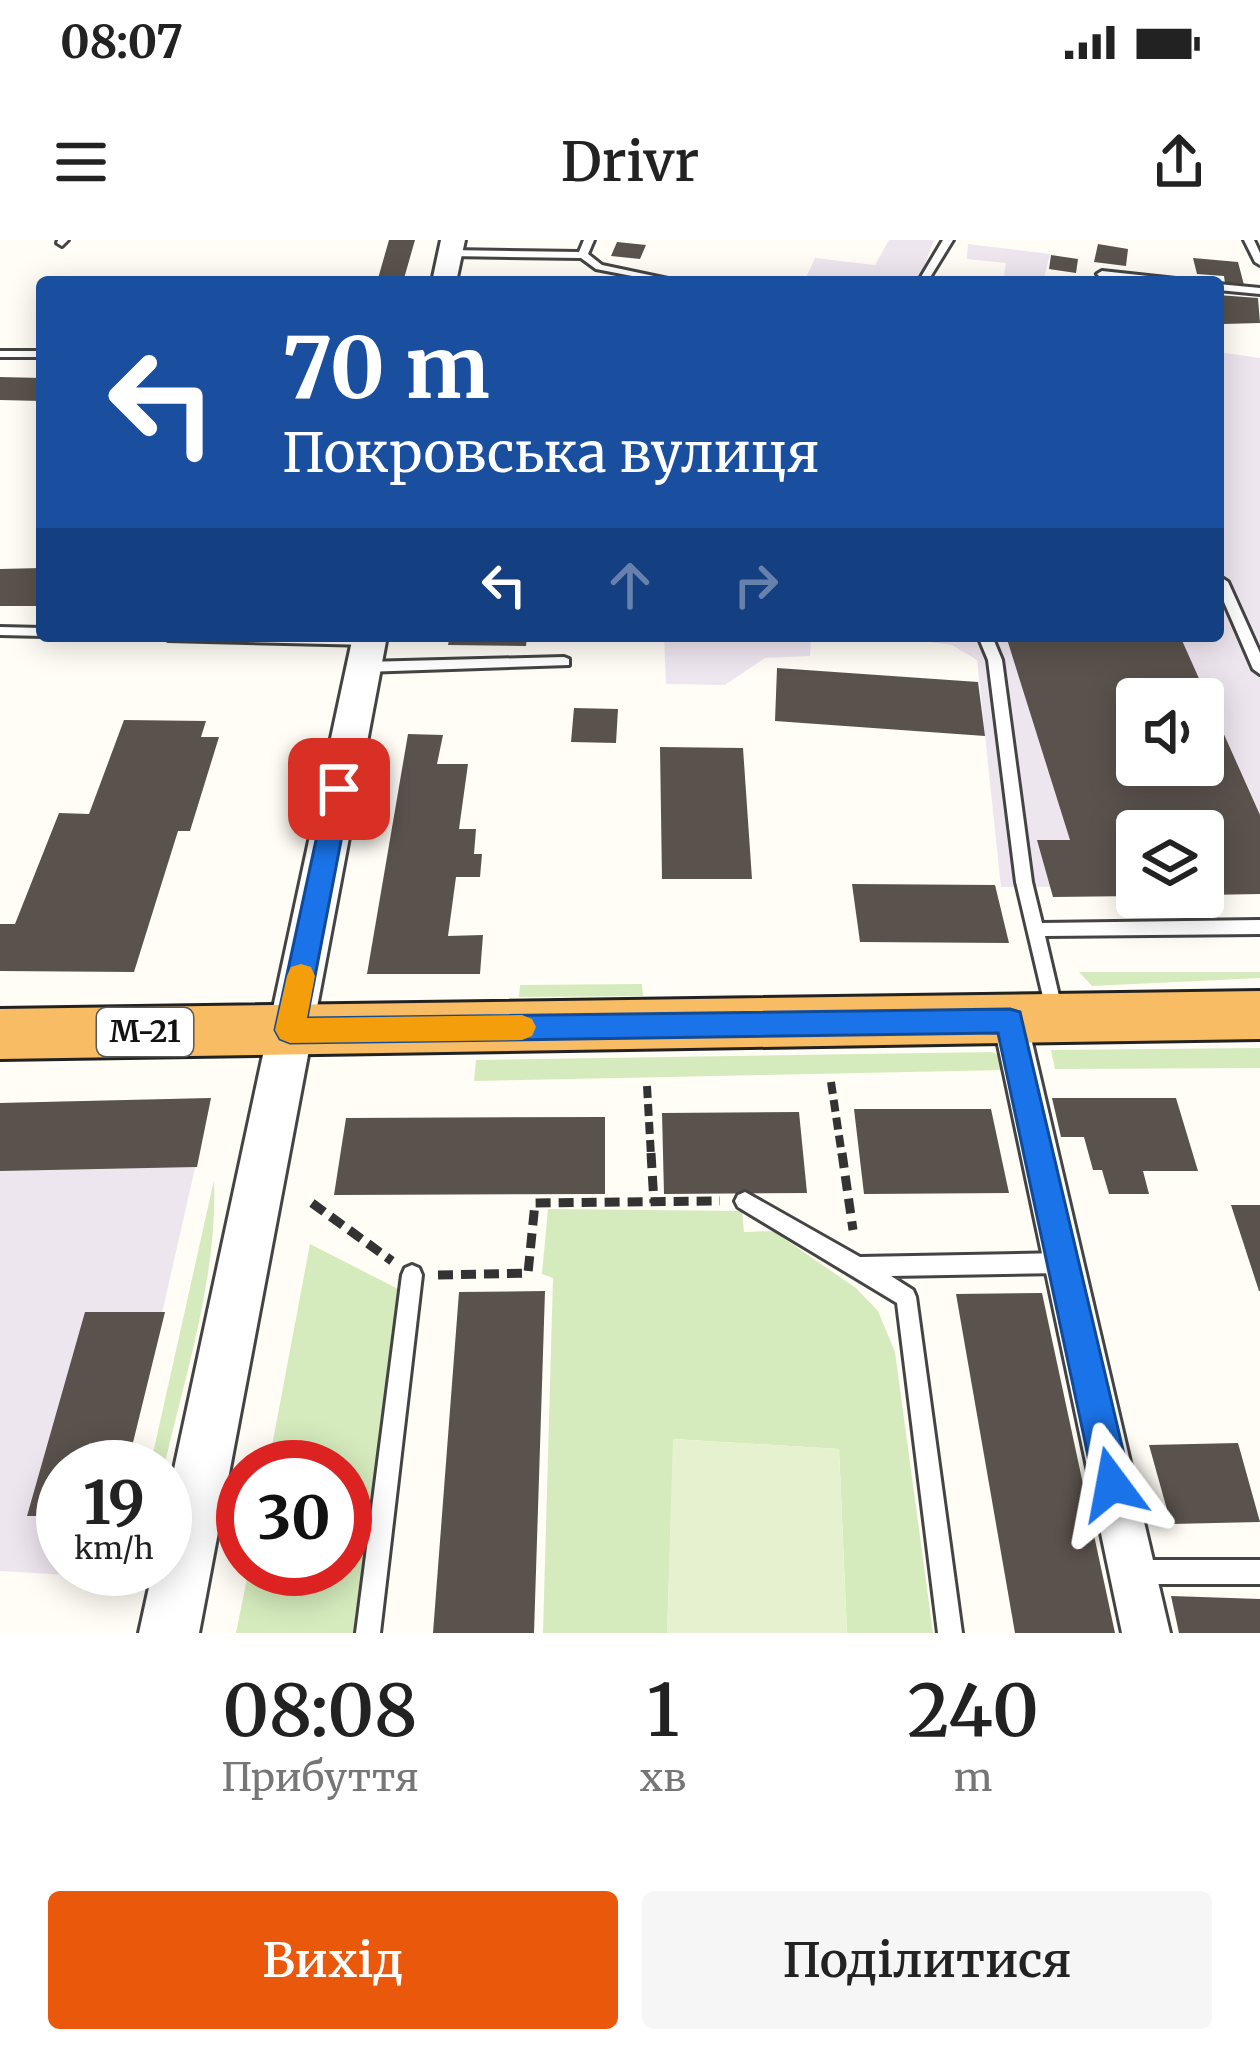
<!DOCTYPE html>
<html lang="uk">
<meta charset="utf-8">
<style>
body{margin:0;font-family:Merriweather,serif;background:#f6f6f6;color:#222;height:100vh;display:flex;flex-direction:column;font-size:45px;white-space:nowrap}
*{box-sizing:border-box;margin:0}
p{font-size:39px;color:#767676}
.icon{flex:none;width:66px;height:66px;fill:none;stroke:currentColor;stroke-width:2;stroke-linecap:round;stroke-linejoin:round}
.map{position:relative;height:1393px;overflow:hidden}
.drawer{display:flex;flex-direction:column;background:#fff;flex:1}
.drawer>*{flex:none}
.banner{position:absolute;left:36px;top:36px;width:1188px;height:366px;border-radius:12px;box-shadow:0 6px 30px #0003;background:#1a4fa0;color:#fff;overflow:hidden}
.fabs{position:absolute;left:1116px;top:438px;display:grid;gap:24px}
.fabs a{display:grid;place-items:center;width:108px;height:108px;border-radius:12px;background:#fff;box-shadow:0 6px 30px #0003;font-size:60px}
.speed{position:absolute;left:36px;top:1200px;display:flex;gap:24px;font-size:60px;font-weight:700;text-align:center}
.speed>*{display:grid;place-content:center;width:156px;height:156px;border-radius:50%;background:#fff;box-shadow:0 6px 30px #0003;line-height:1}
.speed small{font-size:30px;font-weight:400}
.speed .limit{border:18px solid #d22;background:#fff;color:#111}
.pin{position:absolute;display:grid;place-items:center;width:102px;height:102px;color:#fff;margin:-51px;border-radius:24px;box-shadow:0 6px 18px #0006}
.me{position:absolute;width:132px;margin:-66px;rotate:347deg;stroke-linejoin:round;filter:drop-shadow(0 0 9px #0008)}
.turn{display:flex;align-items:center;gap:42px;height:252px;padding:0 48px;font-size:54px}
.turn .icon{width:156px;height:156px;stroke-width:2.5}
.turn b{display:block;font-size:84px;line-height:102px}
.lanes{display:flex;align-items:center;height:114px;padding:0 48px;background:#0003;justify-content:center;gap:60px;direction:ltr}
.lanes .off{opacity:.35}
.eta{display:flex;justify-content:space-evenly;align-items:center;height:204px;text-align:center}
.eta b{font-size:72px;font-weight:600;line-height:84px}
.cta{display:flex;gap:24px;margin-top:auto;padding:24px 48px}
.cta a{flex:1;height:138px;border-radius:12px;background:#ea580c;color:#fff;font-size:48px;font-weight:600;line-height:138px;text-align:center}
.cta a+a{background:#f6f6f6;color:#222}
.status{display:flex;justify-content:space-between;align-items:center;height:84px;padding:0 60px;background:#fff;direction:ltr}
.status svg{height:33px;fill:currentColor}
header{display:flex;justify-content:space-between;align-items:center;height:156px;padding:0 48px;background:#fff;font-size:54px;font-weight:600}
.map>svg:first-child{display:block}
</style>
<div class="status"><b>08:07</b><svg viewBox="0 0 49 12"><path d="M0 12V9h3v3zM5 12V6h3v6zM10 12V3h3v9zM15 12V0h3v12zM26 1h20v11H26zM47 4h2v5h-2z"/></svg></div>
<header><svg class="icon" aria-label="menu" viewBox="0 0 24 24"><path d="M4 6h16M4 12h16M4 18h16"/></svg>Drivr<svg class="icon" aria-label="share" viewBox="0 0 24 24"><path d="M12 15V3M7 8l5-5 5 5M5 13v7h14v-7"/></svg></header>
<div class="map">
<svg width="1260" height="1393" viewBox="0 0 1260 1393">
<rect width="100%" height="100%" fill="#fffdf5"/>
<!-- industrial -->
<path fill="#eee6ef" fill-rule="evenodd" d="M889,0h45l-15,40 10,2h-125l11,-24 60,7z
M968,4l82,10 -7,28h-40l3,-19 -39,-4z
M1218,112l42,6v527l-57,-54h-66v55l-136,1 -24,-227 -25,-15 -64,-9h330zM1137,459h66v66h-66z
M664,396h147l-1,20 -45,2 -40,27 -59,-1z
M211,858l-84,369h-64v102h39l-2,8 -100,-6v-468z"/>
<!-- green -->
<path fill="#d5ebbd" d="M1079,732h181v6l-168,8z
M642,744l1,12 -124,1 1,-12z
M1260,808v20l-205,1 -4,-19z
M993,812l8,5 4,13 -531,11 2,-21z
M214,940c4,95 -29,195 -50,287h-14z
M548,969l194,2 2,21 29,-1 83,57 22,23 17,41 38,281h-86l-8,-184 -165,-10 -7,194h-124l10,-355 -11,-4z
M310,1004l92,47 -45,342h-121l13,-64h96v-102h-77z"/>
<!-- pitch -->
<path fill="#e6f2cf" d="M673,1199l166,10 8,184h-180z"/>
<!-- building -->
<path fill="#5a524d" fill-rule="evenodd" d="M389,0h26l-12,42h-26z
M617,2l29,3 -6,14 -29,-3z
M1098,4l30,5 -2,17 -32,-4z
M1051,15l27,4 -2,14 -27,-4z
M1193,18l45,4 6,23 -19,-2 -1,-7 -27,-2z
M1218,55l40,3 2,25 -37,1z
M0,137l42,1v23l-42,-1z
M42,328v38h-42v-37z
M450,396h77l-1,10 -78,-1z
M1006,396h174l80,179v79l-57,1v-64h-66v65l-84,1 -16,-57h33zM1137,459h66v66h-66z
M777,428l201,14 7,54 -210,-15z
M574,468l44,1 -2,34 -45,-1z
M124,480l82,1 -5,16h18l-29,94h-12l-44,141 -134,-1v-47h15l44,-111 30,1z
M408,494l35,1 -6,29h31l-9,65h17l-2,25h8l-2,23h-24l-8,59 35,-1 -3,39h-113z
M660,507l83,1 9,131h-90z
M852,644l143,1 14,58 -149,-1z
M211,858l-14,69 -197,4v-68z
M1052,858h124l22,73h-55l6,23h-40l-7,-24h-9l-9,-33h-23z
M854,869h137l18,84 -145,1z
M799,872l8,81 -143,1 -2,-81z
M605,877v77l-271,1 12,-77z
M1231,965h29v86h-1z
M545,1051l-11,342h-101l26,-341z
M1042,1053l73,340h-100l-59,-339z
M85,1072h80l-38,155h-64v49h-36z
M1238,1203l22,79 -89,2 -22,-79z
M1171,1356l89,3v34h-81z"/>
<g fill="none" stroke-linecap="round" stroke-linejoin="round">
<!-- service casing -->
<g stroke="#444" stroke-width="6">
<path id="service" d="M58,0h10l-6,6 -5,-3z
M584,0h10l-6,14 14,11 66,14 -5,3 -67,-13 -15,-11 -131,-2 -5,-3 5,-3 129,2z
M943,0h10l-24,39h-6l-2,-2z
M1244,0h10l6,13v12l-5,-3z
M1102,31l74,8 5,3h-32l-50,-6 -2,-2z
M1218,44l42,4v6l-42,-4z
M0,111h42v6h-42z
M1222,338l6,4 32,71v21l-7,-5 -35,-81v-9z
M0,387l42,1 1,8 -43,-1z
M161,396h185l23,1 7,4 -7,4 -201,-5z
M978,396h14l10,24 30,222 10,41 218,-3v14l-215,2 18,77 -3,5 -6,2 -6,-2 -32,-136 -28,-222z
M564,417l5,2v6l-205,7 -7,-5 7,-5z
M745,952l115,65 203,-4 7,3 3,7 -3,7 -7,3 -172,3 22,14 3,7 46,336h-24l-41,-330 -159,-96 -3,-6 3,-6z
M412,1025l7,3 3,7 -42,358h-24l46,-358 3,-7z
M1133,1320h127v24h-127l-8,-4 -4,-8 4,-8z"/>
</g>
<!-- minor casing -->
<g stroke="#444" stroke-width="6">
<path id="minor" d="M1010,766l12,5 5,10 143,612h-48l-129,-612 5,-10z"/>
</g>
<!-- tertiary casing -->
<g stroke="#444" stroke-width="6">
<path id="tertiary" d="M441,0h24l-9,42h-24z
M353,396h34l-188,997h-60l14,-64h12v-58z"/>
</g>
<!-- trunk casing -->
<g stroke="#222" stroke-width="6">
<path id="trunk" d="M1260,751v48l-1260,20v-50z"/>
</g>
<!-- path-far1 -->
<path stroke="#333" stroke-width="8" stroke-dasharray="12 6" stroke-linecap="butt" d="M831,842l11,74
M647,846l4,70"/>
<!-- path -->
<path stroke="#333" stroke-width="9" stroke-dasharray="15 8" stroke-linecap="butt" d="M651,913l3,50
M842,913l11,77
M312,963l80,58
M438,1035l90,-2 7,-70 185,-2"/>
<!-- service -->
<use href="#service" fill="#fff" fill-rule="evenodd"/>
<!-- minor -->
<use href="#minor" fill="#fff" fill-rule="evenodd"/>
<!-- tertiary -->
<use href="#tertiary" fill="#fff" fill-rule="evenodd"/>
<!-- trunk -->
<use href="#trunk" fill="#f7bc64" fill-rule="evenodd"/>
</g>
<!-- route -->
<path fill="#1a73e8" stroke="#114b97" stroke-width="3" d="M339,540l12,9 -44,229 703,-9 10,3 111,472 -6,12 -13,6 -13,-6 -5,-12 -96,-451 -708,10 -10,-4 -5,-9 52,-241z"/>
<!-- slow -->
<path fill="#f59e0b" d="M301,724l10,3 4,9 -8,42 215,-3 10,4 4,8 -4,9 -10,4 -232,3 -10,-4 -5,-9 12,-54 4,-9z"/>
<g text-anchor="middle" stroke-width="12" stroke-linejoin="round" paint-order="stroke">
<!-- shield labels -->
<rect fill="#fff" stroke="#585858" stroke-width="3" x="97" y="768" width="96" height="48" rx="9"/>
<g font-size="30" font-weight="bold" fill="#111">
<text x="145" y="802">М-21</text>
</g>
</g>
</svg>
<div class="fabs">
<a><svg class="icon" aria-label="sound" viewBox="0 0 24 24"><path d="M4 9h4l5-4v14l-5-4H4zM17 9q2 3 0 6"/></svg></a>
<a><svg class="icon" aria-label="layers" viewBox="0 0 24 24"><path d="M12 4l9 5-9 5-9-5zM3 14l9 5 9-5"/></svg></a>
</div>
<div class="speed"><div>19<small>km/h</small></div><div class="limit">30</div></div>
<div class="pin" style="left:339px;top:549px;background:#d93025"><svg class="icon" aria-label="arrive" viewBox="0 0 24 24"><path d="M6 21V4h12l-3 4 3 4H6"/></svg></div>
<svg class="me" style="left:1112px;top:1244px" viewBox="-20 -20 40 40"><path d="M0-17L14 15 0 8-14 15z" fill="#1a73e8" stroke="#fff" stroke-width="4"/></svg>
<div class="banner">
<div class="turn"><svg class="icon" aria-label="left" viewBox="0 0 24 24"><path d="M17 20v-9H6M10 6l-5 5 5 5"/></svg><div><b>70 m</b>Покровська вулиця</div></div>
<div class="lanes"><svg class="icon" aria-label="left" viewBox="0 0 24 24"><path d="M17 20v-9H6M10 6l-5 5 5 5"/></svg><svg class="icon off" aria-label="ahead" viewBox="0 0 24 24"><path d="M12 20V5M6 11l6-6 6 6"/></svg><svg class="icon off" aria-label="right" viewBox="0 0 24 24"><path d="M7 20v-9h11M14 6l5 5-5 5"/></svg></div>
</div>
</div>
<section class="drawer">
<div class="eta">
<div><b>08:08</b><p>Прибуття</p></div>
<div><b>1</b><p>хв</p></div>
<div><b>240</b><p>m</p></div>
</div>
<div class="cta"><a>Вихід</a><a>Поділитися</a></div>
</section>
